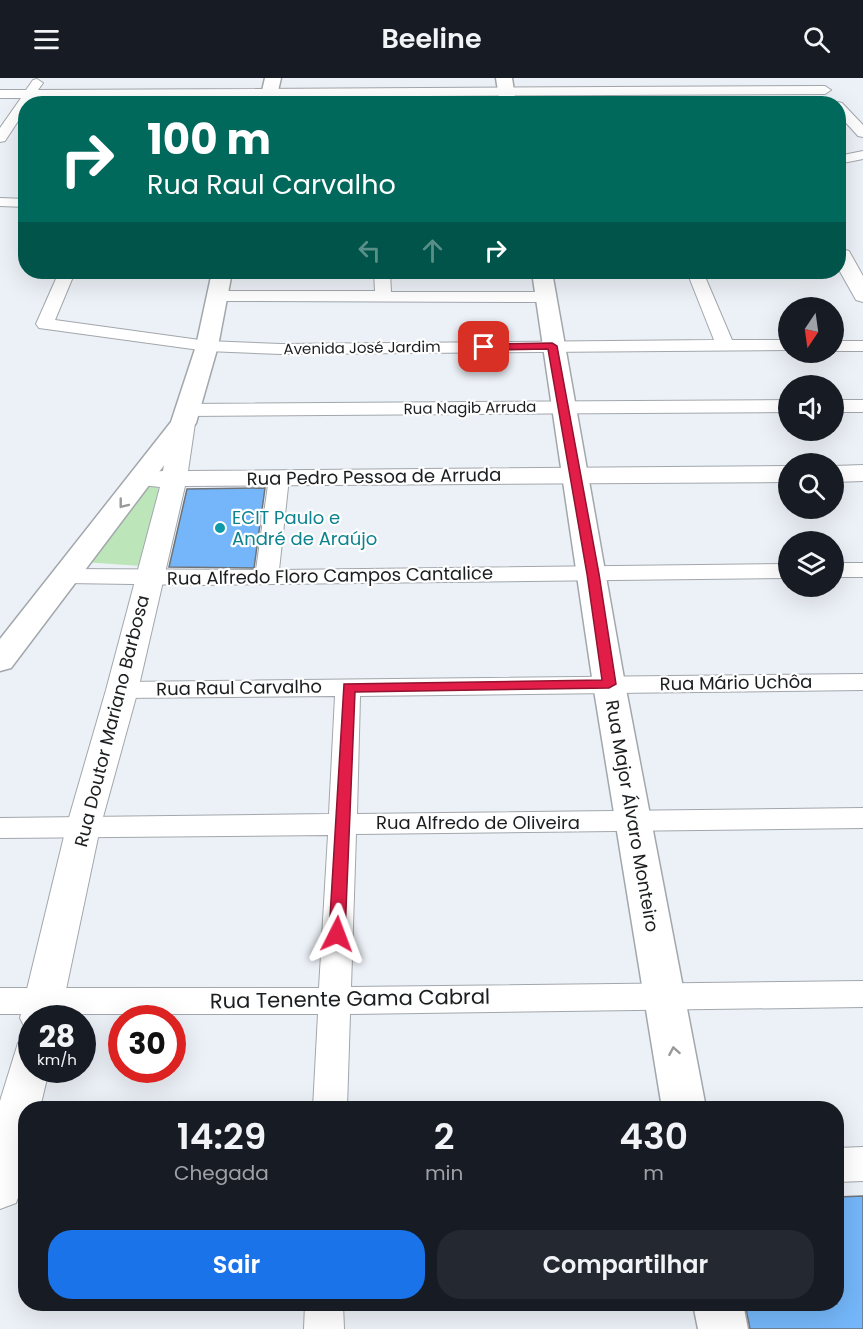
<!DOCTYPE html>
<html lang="pt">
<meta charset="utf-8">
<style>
body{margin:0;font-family:Poppins,sans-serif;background:#242831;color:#f1f3f6;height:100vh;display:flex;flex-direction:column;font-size:22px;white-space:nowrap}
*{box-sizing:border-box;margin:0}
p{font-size:20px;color:#9ea1a6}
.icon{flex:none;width:33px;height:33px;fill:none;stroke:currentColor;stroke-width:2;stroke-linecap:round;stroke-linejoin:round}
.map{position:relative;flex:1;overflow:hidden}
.drawer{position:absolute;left:18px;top:1023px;width:826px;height:210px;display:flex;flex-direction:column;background:#171b24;border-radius:24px;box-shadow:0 6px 24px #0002}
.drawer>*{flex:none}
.banner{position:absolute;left:18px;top:18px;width:828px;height:183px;border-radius:24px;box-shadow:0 6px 24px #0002;background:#00695c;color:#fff;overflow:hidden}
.needle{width:39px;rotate:193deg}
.tools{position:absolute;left:778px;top:219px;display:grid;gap:12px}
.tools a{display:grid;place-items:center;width:66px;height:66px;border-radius:50%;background:#171b24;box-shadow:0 6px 24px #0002;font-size:30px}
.speed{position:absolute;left:18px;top:927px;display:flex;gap:12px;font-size:30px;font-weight:700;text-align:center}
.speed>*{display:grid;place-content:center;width:78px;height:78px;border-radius:50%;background:#171b24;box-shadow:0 6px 24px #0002;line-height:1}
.speed small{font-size:15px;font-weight:400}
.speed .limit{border:9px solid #d22;background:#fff;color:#111}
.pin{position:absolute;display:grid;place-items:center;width:51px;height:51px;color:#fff;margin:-26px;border-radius:12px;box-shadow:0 3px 9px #0006}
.me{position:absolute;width:66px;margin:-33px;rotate:3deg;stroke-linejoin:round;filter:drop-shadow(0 0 4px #0008)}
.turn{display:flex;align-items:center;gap:21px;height:126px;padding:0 30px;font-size:27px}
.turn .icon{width:78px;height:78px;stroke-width:2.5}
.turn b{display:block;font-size:42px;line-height:51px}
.lanes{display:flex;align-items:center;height:57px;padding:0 30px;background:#0003;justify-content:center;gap:30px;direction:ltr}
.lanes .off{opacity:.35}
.eta{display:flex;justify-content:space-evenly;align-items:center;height:102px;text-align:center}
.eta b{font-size:36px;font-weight:600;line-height:42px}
.primary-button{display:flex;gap:12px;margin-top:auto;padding:12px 30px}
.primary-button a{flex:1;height:69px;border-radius:24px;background:#1a73e8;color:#fff;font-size:24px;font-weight:600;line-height:69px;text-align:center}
.primary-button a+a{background:#242831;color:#f1f3f6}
header{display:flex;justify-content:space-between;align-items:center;height:78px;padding:0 30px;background:#171b24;font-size:27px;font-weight:600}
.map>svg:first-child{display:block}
</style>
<header><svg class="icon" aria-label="menu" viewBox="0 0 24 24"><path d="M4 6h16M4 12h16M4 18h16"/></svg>Beeline<svg class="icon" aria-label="search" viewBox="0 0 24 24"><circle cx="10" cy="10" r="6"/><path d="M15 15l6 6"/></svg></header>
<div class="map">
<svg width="863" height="1251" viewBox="0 0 863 1251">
<rect width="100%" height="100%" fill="#ecf1f7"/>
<!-- commercial -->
<path fill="#fbe0de" d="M619,14l5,11h-106l-2,-10z"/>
<!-- green -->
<path fill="#bde5ba" d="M154,406l7,8 -20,74 -58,-4 58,-77z"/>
<!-- building -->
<path fill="#74b6f9" stroke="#6e7378" stroke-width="1.5" d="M265,410l-11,80 -85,-1 18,-78z
M863,1118v133h-113l-5,-25h92v-107z"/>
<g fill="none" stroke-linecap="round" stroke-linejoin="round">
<!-- minor casing -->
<g stroke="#a2a7ac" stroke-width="2">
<path id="minor" d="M37,1l6,4 -5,7 787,-4 6,4 -6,4 -792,4 -4,6h-3v5l-21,32 -5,1v-14l21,-30h-21v-8h26l7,-10z
M838,24l4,1 21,22v12l-5,-1 -20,-22v-10h-5z
M863,73v8l-25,5v-8z
M0,120l26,1v8l-26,-1z
M59,194h16l-20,48 152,21 74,3 433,-4 -27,-68h16l29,68h57v10l-508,4 -74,-3 -168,-23 -3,-4z
M374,194h16l1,20h157l8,5 -8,5 -331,-1 -8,-5 8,-5h158z
M834,263h29v10h-29z
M789,322v12l-602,4 -10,-6 10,-6z
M834,322h29v12h-29z
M279,394l7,2 3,4 -10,92 510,-6v14l-590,7 -133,-2 -8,-2 -3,-5 3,-5 8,-2 190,1 13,-92 3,-4z
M834,485h29v14h-29z
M863,596v16l-503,6 -3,118 506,-6v20l-507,6 -5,153 512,-6v26l-513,7 -3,94h-34l5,-94h-318v-26h319l9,-153 -328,3v-20l329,-4 6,-118 -213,2 -9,-2 -4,-6 4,-6 9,-2z
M863,1069v34l-26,1v-34z
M305,1226h38l1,25h-40z"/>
</g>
<!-- tertiary casing -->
<g stroke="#a2a7ac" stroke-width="2">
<path id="tertiary" d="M842,171l7,2 14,25v26l-7,-2 -18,-32v-18z
M183,338l8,2 4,5 -7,48 601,-5v16l-604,4 -47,204 -38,138 -40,190h-28v14l-6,-2 -6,-12 46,-190 40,-138 54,-203 -27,-3 -4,-5 4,-5 30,-3 8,-48 4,-5z
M863,387v16l-29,1v-16z
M32,960v32h17l-9,38h-14c0,33 3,65 -10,95l-16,6v-108l18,-58z"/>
</g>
<!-- secondary casing -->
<g stroke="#a2a7ac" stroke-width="3">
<path id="secondary" d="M265,0h16l-6,26h-16z
M496,0h16l4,26h-16z
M212,194h20l-14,74 -22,77 -185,245 -11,3v-32l171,-217 25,-76z
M532,194h20l73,412 81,424h-44l-69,-424z
M693,1226h50l5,25h-50z"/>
</g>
<!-- minor -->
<use href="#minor" fill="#fff" fill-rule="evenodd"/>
<!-- tertiary -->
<use href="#tertiary" fill="#fff" fill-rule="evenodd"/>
<!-- secondary -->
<use href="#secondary" fill="#fff" fill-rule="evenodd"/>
</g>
<!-- one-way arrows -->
<defs><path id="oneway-chevron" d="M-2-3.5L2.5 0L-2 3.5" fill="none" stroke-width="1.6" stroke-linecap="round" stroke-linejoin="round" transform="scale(1.5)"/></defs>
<g stroke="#98999a">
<use href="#oneway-chevron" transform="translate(123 426) rotate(128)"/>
<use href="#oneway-chevron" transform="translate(674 973) rotate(-100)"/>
</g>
<!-- route -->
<path fill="#e11d48" stroke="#92132f" stroke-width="1.5" d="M552,265l5,3 42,228 17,110 -7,4 -254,4 -10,242 -2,5h-12l-2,-5 15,-250 258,-4 -15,-106 -39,-225 -64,1 -4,-3 4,-3z"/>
<!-- markers -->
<circle fill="#0f9aa8" stroke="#fefefe" stroke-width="2" cx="220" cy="450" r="6"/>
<g text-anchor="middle" stroke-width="4.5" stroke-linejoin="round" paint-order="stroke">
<!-- far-street labels -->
<g font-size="15" fill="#1b1d1f" stroke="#fefefe">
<text transform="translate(362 270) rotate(-1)" y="5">Avenida José Jardim</text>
<text transform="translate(470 330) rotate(-1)" y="5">Rua Nagib Arruda</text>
</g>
<!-- street labels -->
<g font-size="18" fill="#1b1d1f" stroke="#fefefe">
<text transform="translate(374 399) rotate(-1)" y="6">Rua Pedro Pessoa de Arruda</text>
<text transform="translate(330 498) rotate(-1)" y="6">Rua Alfredo Floro Campos Cantalice</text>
<text transform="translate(736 605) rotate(-1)" y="6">Rua Mário Uchôa</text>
<text transform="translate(239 610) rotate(-1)" y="6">Rua Raul Carvalho</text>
<text transform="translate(112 643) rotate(-76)" y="6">Rua Doutor Mariano Barbosa</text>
<text transform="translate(632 738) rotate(80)" y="6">Rua Major Álvaro Monteiro</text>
<text x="478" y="751">Rua Alfredo de Oliveira</text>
</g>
<!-- culture labels -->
<g font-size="18" fill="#0d838f" stroke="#fefefe" text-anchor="start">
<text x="232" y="446">ECIT Paulo e<tspan x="232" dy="21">André de Araújo</tspan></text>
</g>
<!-- near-street labels -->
<g font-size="21" fill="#1b1d1f" stroke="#fefefe">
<text transform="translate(350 921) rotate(-1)" y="7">Rua Tenente Gama Cabral</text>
</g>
</g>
</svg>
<div class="tools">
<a><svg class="needle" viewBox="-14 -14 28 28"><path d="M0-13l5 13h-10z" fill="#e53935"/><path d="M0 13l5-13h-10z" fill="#9ea1a6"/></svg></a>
<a><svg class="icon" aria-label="sound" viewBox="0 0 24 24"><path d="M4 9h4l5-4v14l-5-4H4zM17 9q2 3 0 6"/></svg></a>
<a><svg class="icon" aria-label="search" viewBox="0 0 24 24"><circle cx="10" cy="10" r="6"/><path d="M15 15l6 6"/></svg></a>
<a><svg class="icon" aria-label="layers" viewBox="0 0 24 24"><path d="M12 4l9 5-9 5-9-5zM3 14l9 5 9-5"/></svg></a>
</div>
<div class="speed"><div>28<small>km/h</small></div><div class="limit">30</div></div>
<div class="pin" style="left:484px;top:269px;background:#d93025"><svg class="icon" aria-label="arrive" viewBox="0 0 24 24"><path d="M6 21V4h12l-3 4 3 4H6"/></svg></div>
<svg class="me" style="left:337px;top:856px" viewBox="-20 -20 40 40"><path d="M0-17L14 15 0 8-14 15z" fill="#e11d48" stroke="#fff" stroke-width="4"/></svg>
<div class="banner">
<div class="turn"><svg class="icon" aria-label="right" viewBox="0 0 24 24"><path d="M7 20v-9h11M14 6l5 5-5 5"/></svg><div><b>100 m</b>Rua Raul Carvalho</div></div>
<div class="lanes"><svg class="icon off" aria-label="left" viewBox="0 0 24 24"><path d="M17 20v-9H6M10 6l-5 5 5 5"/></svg><svg class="icon off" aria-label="ahead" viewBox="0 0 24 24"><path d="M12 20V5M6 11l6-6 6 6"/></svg><svg class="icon" aria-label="right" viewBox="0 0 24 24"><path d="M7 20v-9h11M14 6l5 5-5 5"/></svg></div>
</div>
<section class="drawer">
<div class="eta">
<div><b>14:29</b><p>Chegada</p></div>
<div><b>2</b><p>min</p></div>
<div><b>430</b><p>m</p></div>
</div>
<div class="primary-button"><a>Sair</a><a>Compartilhar</a></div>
</section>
</div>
